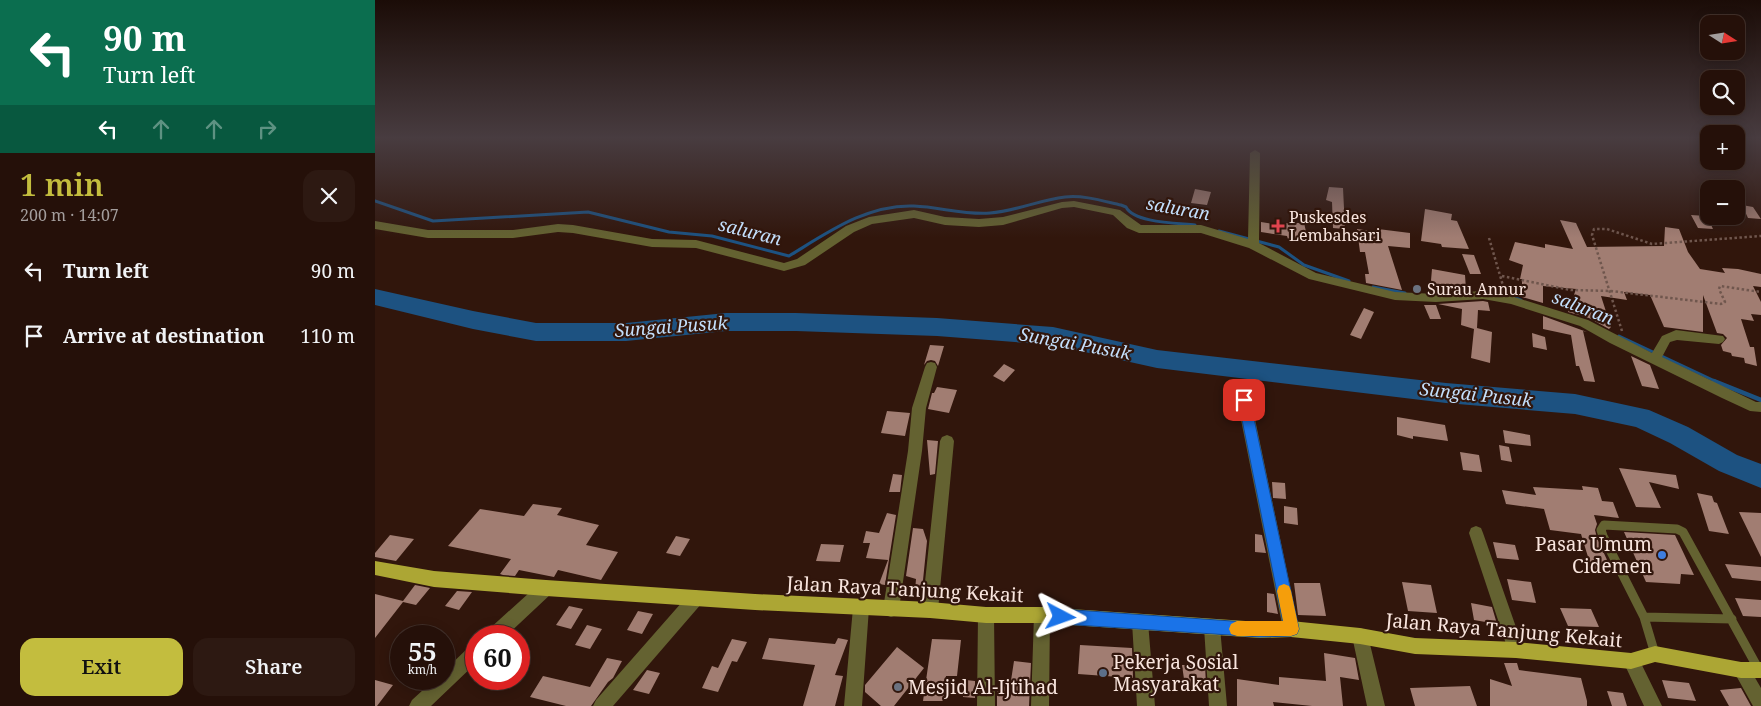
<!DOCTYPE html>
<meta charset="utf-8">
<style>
body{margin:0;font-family:"Noto Serif",serif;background:#2d1912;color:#f1f3f6;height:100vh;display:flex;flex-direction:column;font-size:19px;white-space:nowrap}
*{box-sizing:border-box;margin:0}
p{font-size:16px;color:#a39d9c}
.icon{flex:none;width:28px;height:28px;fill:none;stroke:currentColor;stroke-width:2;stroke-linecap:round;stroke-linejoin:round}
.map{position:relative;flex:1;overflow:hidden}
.drawer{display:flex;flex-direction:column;background:#251009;width:375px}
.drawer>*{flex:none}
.top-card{background:#0b6e4f;color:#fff;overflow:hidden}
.needle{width:32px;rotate:102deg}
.buttons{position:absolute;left:1325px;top:15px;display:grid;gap:10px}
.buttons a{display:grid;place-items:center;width:45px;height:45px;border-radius:10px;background:#251009;box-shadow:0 2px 12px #0003,0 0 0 1px #42302a;font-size:25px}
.speed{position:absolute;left:15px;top:625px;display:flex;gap:10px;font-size:25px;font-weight:700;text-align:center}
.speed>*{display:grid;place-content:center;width:65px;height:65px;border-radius:50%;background:#251009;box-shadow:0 2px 12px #0003,0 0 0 1px #42302a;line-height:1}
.speed small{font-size:12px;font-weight:400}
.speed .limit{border:8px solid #d22;background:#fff;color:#111}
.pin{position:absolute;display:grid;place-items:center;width:42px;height:42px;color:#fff;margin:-21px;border-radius:10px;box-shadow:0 2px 8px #0006}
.me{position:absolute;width:55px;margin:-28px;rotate:94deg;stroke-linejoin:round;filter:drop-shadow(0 0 4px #0008)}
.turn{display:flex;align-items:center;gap:18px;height:105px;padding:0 20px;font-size:22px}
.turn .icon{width:65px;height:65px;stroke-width:2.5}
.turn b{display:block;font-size:35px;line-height:42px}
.lanes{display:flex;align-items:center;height:48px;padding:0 20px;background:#0003;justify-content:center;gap:25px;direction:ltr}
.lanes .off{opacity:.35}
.round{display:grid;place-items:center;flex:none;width:52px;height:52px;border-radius:15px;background:#2d1912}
.overview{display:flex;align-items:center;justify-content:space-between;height:85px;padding:0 20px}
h1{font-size:30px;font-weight:600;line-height:38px;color:#c3bd3e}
.action{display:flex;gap:10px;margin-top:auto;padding:10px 20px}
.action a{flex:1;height:58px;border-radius:15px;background:#c3bd3e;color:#111;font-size:20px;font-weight:600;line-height:58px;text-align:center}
.action a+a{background:#2d1912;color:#f1f3f6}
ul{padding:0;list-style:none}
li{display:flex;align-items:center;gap:15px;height:65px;padding:0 20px}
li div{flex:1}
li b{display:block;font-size:19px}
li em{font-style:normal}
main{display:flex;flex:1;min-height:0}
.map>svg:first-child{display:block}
</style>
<main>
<section class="drawer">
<div class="top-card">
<div class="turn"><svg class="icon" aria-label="left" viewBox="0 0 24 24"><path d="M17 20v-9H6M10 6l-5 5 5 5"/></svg><div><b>90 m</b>Turn left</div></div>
<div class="lanes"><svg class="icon" aria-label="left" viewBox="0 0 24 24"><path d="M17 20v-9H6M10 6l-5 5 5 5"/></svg><svg class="icon off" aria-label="ahead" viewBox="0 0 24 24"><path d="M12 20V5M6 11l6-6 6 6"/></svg><svg class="icon off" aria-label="ahead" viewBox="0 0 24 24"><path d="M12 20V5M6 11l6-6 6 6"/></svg><svg class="icon off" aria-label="right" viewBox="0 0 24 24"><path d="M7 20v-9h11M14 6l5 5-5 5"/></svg></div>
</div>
<div class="overview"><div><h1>1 min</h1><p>200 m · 14:07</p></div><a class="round"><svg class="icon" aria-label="close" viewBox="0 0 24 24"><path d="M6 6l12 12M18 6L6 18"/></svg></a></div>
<ul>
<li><svg class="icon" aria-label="left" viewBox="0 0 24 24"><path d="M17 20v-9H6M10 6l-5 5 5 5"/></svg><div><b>Turn left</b></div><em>90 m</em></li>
<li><svg class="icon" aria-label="arrive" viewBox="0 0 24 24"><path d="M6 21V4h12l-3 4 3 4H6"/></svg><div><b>Arrive at destination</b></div><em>110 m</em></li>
</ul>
<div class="action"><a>Exit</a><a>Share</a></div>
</section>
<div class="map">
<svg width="1386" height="706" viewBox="0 0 1386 706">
<rect width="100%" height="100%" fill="#31160c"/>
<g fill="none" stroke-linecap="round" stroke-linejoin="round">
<!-- stream-far1 -->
<path stroke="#1d5281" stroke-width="3" d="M0,201l58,20 155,-9 81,20 43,4 77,20c38,-23 78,-52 125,-50 26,1 50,9 76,7 26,-2 49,-13 75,-16 19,-2 38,4 56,8l5,2c8,16 52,16 69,18
M844,231l60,16 25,18 45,16
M998,287l32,6
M1112,292l25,4 9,4
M1244,336l98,46"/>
<!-- stream -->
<path stroke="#1d5281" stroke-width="4.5" d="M1339,381l47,19"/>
<!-- river -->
<path fill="#1d5281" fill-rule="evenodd" d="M0,289l98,22 63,12h90l100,-10h70l141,5 116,9 104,23 289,33 129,11 74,16 39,17 49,28 24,9v24l-42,-17 -49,-28 -34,-16 -61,-13 -129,-11 -289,-35 -104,-23 -116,-9 -141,-5h-70l-100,10h-90l-63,-12 -98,-24z"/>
</g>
<!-- building -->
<path fill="#a17d72" d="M954,187l14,1 2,41 -12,-1 -1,-26 -6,-2z
M820,189l16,3 -4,13 -16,-2z
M1367,205l11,2 8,12 -13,-1z
M1050,209l27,5 -1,6 6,1 12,28 -27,-2 -1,-3 -20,-3z
M1316,215l16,1 6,13 -15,-1z
M1185,220l16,3 11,24 77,-1 1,-19 14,2 9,23 12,17 25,4 -3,-5 16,1 23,5v13l-8,-1 8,16v13l-10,-1 3,7 -13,-2 9,28h4l3,19 -12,-3 -1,-5 -12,-2 -1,-3 -8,-2 -2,-6 6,-7 -4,-4 -6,-1 -14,-38v37l-39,-5 -14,-32 -26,-3 3,8 -26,-4 10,31 -2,2 -20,-11 -21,-6 8,-23 -33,-3v17l-21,-6v-18h-2l3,-14 -14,-5 6,-18 30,6v-4l28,5z
M886,222l24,4v-3h19l4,17 -20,-1 -1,-3 -26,-4z
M982,229l21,3v-3l32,4v15l-22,-2 14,44 -36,-7 -1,-9h4l-4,-22h-5z
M1087,254l12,1 7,19h-11z
M1057,269l33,6 1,15 -36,2z
M1108,301l5,1 2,9 -12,-1 -1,18 15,4 -2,31 -19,-5 3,-29 -13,-4 1,-16 -24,-5z
M1049,305h12l5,14h-11z
M989,308l10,4 -13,27 -11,-4z
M1168,316l44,16 -4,-1 12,51 -11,-1 -5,-15h-3l-5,-31 -28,-6z
M1157,333l13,4 2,13 -14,-3z
M555,345l14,1 -6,20 -3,-5 -4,-1 -4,1 -3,4z
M1256,356l19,9 9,24 -17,-3z
M629,364l11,6 -11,12 -11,-6z
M562,387l20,3 -8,23 -21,-4 4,-16h2z
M512,411l23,2 -5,23 -24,-3z
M1022,417l48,8 3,16 -35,-5v3l-16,-4z
M1128,430l27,5 1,11 -26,-3z
M552,440l11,1 -3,33 -5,1z
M1124,445l10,2 3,15 -11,-2z
M1085,452l19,3 3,17 -19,-2z
M1244,468l57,7 3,14 -30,-7 12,26 -25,-1z
M518,474l9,1 -2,17h-11z
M897,482l13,1 1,16 -13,-1z
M1207,486l16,2 4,13 11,1 6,16 -25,-3 3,9 -2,6 2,8 16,35 -21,-3 -11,-36 -31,-4 -6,-21 -38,-5 -4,-14 34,5 -3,-8 50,3z
M1322,493l15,3 2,6 3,1 12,31 -20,-3z
M158,504l29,4 -5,7 42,10 -13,20 32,7 -17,28 -43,-10 -4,7 -35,-7 -4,6 -12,-1 -3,-1 11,-15 -63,-13 32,-37 44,7z
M909,506l13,2 1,17 -14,-2z
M1364,512l22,1v44z
M512,513l9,2 -11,70 -6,-1 9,-24 -22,-2 4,-15h-7l3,-12 13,2z
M538,528l10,1 4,12 -5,49 -7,1 1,-12 -10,-3z
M1249,532l51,3 19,40 -13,-1 -1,10 -34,-2z
M880,534l7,1 4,18 -11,-1z
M15,535l24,4 -18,22 -21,-4v-4z
M301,536l14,3 -10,17 -14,-3z
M1118,542l22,3 4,15 -22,-2z
M446,544l23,1 -4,17 -24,-1z
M1350,564l36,3v14l-29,-3z
M1132,579l24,3 5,21 -24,-3z
M1027,582l29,3 6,28 -29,-2z
M919,583h26l6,33 -28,-1z
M40,585l15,3 -14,17 -13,-3 -28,36v-44l28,7z
M82,591l15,1 -13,18 -14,-4z
M892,593l7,1 4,20 -11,-2z
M1360,598l26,2v17l-18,-1z
M1096,603l21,4 5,17 -23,-4z
M194,606l14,3 -12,20 -15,-4z
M1185,608l31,1 8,18 -31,-1z
M263,611l15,3 -11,20 -15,-4z
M212,625l15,4 -12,20 -15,-4z
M394,638l66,6 3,-6 10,2 -13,35 8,1 -8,30h-32l12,-41 -53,-6z
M357,639l15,3 -10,20 -5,-1 -14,31 -16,-4 10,-22 6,2z
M557,639l29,1 -4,36h-11l-3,25h-20z
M705,645l52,3 1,30 -55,-4z
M522,647l27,21 -30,38h-13l-16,-14v-7z
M949,653l31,5 4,22 -19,-3 3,29h-31l-39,-4 1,4h-37v-27l42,6v-8l47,4z
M232,658l15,3 -9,17 -5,4 -17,24h-25l-36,-9 13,-21 47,11z
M639,661l17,2 -2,43h-32v-20l13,1z
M1129,663h13l2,7 62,8 6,23v5h-97v-27l22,7z
M807,665h23l1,20 -21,1z
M272,670l13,3 -11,21 -16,-4z
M0,680l18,5 -16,21h-2z
M591,680l9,1v17l-12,-1z
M1287,680l27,3 7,18 -28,-3z
M1095,686l7,20h-62l-5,-18z
M1366,688l10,18h-22l-9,-16z
M1232,691l16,2 4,13h-15z"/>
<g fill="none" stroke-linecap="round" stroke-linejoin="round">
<!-- path -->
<path stroke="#6f564d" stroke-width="2.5" stroke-dasharray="2.5 2.5" stroke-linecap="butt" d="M1114,238l15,51
M1127,276l69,14 40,1 110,13 4,-2 -6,-13 1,-3 41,6
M1247,331l-30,-96 2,-6h13l45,15 109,-8"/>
<!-- service -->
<path stroke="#646231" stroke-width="9" d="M1269,617l88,2
M1280,654l-11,-37 -41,-81 -2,-6 3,-5 73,4 6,3 76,138"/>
<!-- minor -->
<path fill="#646231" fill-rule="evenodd" d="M880,150l5,3 -1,90 57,30 79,19 41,2 47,-3 28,5 77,24 64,33 10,-17 14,-6 47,6 2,3 -2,3 -4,2 -42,-4 -7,2 -8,15 94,45h5v10l-11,-1 -28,-13 -112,-55 -30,-17 -69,-22 -28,-5 -47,3 -41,-2 -86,-21 -60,-31 -48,-15h-62l-12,-5 -14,-13 -39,-8 -12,1 -59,17 -24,2 -34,-2 -31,-7 -42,6 -18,8 -49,33 -21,6 -88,-23 -44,-1 -79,-14 -15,-1 -45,6h-85l-53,-9v-8l53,9h85l45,-6 15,1 79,14 44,1 88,23 13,-4 49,-33 23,-9 45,-7 31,7 34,2 24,-2 59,-15 12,-1 46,9 21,15h60l47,14 2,-86z
M556,362l4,1 2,4 -11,41 -4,43 -23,158 -2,6 -6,2 -6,-2 -2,-6 25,-158 4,-43 13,-41 2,-4z
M869,395l5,1 2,4 48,229 -2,6 -6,2 -6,-2 -2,-6 -46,-229 2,-4z
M572,435l5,2 2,4 -16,169 -2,6 -6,2 -6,-2 -2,-6 18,-169 2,-4z
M1101,526l5,2 2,5 41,117 -2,6 -6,2 -6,-2 -41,-123 2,-5z
M171,580l6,3 2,5 -2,5 -46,43h-20l2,-6 52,-47z
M321,590l6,3 2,5 -2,5 -89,103h-20l3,-6 94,-107z
M486,600l6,2 2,6 -7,98h-18l9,-98 2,-6z
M611,607l6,2 2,6 1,91h-18l1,-91 2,-6z
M667,607l6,2 2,6 -1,91h-18l3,-91 2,-6z
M765,614l6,2 2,6 7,84h-18l-5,-84 2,-6z
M837,619l6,2 2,6 7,79h-18l-5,-79 2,-6z
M985,628l6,2 2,6 17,70h-18l-15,-70 2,-6z
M101,644v19l-45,43h-22l3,-6 23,-21h9v-8l26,-25z
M1256,653l6,2 25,51h-18l-21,-45 2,-6z
M1366,662l6,2 14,24v18h-8l-20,-36 2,-6z"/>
<!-- primary -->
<path fill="#aca634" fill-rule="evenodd" d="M0,561l59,10 112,9 209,14 175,8 56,5h56l218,15 31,-1 69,7 55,10 101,4 115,11 24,-7 86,16h20v16h-20l-86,-16 -24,7 -115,-11 -101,-4 -55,-10 -69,-7 -31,1 -218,-15h-56l-56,-5 -175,-8 -209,-14 -112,-9 -59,-12z"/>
</g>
<!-- sky -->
<linearGradient id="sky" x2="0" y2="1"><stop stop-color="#1b0c07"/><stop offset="0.58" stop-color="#483c40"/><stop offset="1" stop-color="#483c40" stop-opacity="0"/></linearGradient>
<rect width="1386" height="238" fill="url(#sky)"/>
<!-- route -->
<path fill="#1a73e8" stroke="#114b97" d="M869,395l5,1 1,4 49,229 -2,5 -6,2 -31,1 -199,-13 -5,-2 -2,-5 2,-6 5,-2 199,14 23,-1 -45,-222 2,-4z"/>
<!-- slow -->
<path fill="#f59e0b" d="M909,584l5,2 2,5 8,38 -2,5 -6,2h-54l-6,-2 -2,-5 2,-5 6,-3h46l-6,-30 2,-5z"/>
<!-- markers -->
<path fill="#e0444e" stroke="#31160c" stroke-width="2" d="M900.5 218.5h5v5h5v5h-5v5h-5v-5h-5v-5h5z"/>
<g fill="#6b7280" stroke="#31160c" stroke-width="2">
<circle cx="1042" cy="289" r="5"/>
<circle cx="523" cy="687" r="5"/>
</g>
<circle fill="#3f7fe0" stroke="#31160c" stroke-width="2" cx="1287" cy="555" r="5"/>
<circle fill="#5c6f8a" stroke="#31160c" stroke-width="2" cx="728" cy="673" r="5"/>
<g text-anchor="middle" stroke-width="4.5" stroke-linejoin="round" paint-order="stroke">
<!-- poi labels -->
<g font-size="16" fill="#f9e5de" stroke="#31160c" text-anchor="start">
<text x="914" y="223">Puskesdes<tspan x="914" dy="18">Lembahsari</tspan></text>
<text x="1052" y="295">Surau Annur</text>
</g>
<!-- water labels -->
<g font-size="18" font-style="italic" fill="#c3dffc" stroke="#31160c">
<text transform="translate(803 209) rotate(10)" y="6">saluran</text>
<text transform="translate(375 232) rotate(14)" y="6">saluran</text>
<text transform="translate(1208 308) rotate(21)" y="6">saluran</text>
<text transform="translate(296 327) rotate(-4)" y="6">Sungai Pusuk</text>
<text transform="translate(700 344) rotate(10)" y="6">Sungai Pusuk</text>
<text transform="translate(1101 395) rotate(6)" y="6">Sungai Pusuk</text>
</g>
<!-- near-poi labels -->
<g font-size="19" fill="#f9e5de" stroke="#31160c" text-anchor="start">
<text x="1277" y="551" text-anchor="end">Pasar Umum<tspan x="1277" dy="22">Cidemen</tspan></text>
<text x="738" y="669">Pekerja Sosial<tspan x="738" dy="22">Masyarakat</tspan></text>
<text x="533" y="694">Mesjid Al-Ijtihad</text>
</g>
<!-- near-street labels -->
<g font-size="19" fill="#f9e5de" stroke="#31160c">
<text transform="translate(530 589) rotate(3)" y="7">Jalan Raya Tanjung Kekait</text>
<text transform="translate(1129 630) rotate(5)" y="7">Jalan Raya Tanjung Kekait</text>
</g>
</g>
</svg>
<div class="buttons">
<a><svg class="needle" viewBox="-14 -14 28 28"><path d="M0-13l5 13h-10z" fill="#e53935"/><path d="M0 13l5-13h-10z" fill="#a39d9c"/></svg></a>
<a><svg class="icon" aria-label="search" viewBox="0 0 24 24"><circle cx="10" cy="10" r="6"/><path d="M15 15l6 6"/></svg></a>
<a>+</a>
<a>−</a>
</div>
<div class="speed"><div>55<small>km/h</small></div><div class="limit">60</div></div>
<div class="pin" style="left:869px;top:400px;background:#d93025"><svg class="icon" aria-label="arrive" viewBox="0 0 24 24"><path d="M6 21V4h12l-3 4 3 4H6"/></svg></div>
<svg class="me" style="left:686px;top:617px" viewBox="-20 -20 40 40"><path d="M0-17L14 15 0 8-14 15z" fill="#1a73e8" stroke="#fff" stroke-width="4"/></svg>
</div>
</main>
